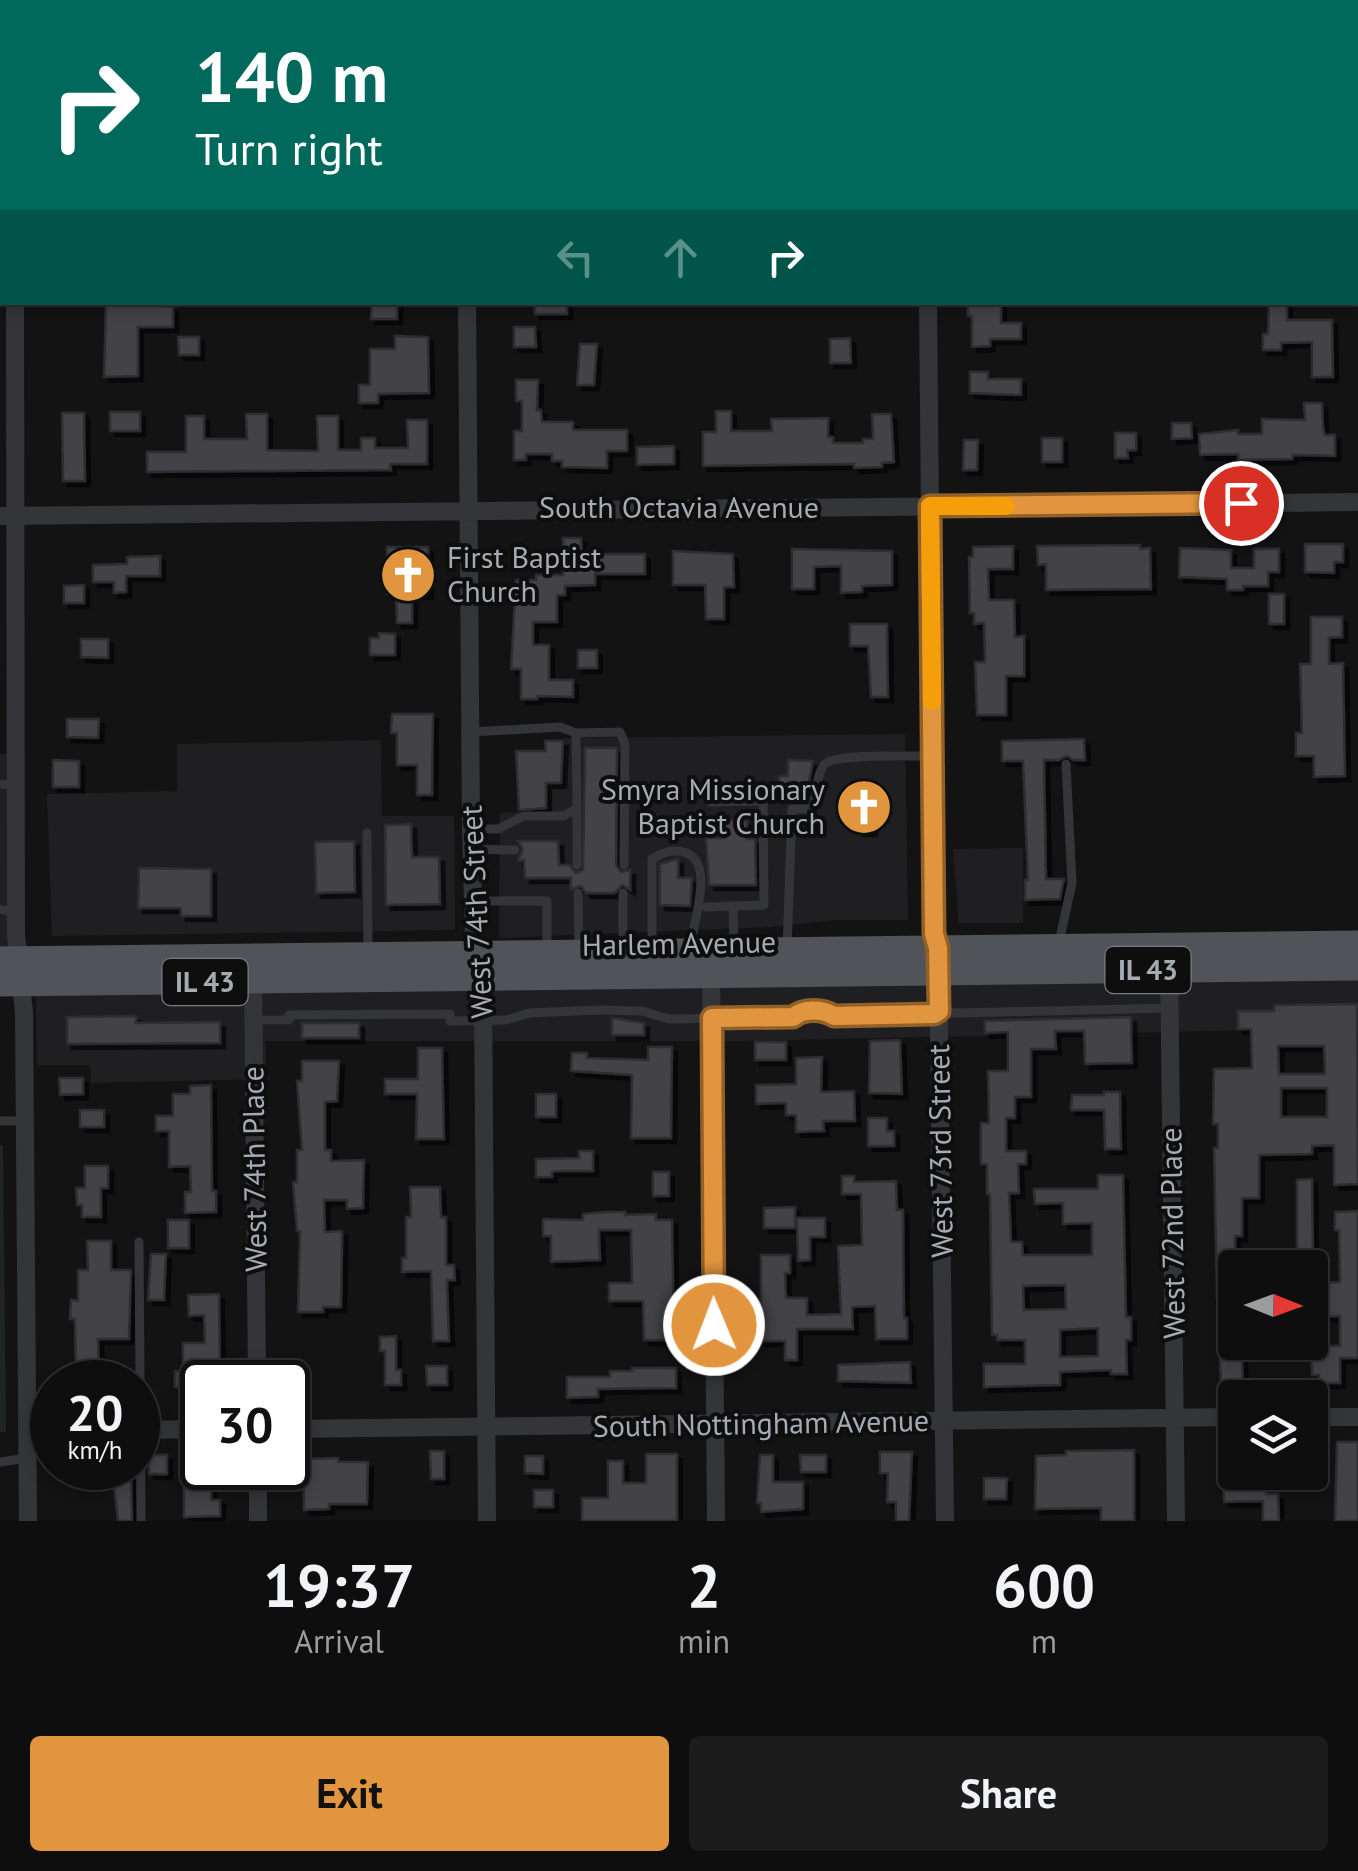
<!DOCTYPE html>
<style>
body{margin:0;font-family:"PT Sans",sans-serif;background:#1c1c1d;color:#f1f3f6;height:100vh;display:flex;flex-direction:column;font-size:38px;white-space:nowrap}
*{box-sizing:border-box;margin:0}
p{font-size:32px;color:#9b9c9e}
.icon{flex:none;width:55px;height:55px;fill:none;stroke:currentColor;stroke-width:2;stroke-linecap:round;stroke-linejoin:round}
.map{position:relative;height:1521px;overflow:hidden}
.drawer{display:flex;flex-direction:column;background:#0e0e0f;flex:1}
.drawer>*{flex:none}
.top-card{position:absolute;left:0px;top:0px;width:1360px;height:305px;box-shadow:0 5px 15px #0003,0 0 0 2px #2e2e2f;background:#00695c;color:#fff;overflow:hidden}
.needle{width:65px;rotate:91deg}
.tools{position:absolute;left:1218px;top:1250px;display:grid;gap:20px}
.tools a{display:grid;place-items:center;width:110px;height:110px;border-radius:10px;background:#0e0e0f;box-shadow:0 5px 15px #0003,0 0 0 2px #2e2e2f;font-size:50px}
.speed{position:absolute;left:30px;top:1360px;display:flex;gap:20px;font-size:50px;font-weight:700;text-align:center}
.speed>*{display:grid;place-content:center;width:130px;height:130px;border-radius:50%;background:#0e0e0f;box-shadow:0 5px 15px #0003,0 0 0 2px #2e2e2f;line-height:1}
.speed small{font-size:25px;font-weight:400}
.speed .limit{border:5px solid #111;border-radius:15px;background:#fff;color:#111}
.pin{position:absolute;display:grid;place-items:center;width:85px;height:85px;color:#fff;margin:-42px;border:5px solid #fff;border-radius:50%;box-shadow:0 2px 10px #0007}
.me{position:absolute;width:110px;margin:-55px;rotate:359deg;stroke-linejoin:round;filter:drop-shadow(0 0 8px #0008)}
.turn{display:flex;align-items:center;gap:35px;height:210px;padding:0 30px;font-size:45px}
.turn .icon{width:130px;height:130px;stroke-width:2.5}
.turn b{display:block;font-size:70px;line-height:85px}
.lanes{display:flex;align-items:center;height:95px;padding:0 30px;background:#0003;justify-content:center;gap:50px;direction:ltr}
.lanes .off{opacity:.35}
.eta{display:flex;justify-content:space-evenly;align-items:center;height:170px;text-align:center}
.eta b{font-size:60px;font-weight:700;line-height:70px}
.action{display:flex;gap:20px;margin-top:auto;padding:20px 30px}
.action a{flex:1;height:115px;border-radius:10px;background:#e1953e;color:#111;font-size:40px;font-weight:700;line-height:115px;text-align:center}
.action a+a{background:#1c1c1d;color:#f1f3f6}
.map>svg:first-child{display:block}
</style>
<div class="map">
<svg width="1358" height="1521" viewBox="0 0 1358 1521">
<defs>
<filter id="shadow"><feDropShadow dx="5" dy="5" stdDeviation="0" flood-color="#0009"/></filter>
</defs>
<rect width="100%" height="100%" fill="#131314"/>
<!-- built -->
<path fill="#1f1f21" d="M905,734l3,186h-70l-69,7 -270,11 1,-125 50,-2 -1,-25 16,-1 -1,-47z
M381,740l1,76h72l1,114 -403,6 -5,-142 130,-3v-47z
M0,754h8l2,196h-10z
M1023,848v75h-64l-6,-74z
M1358,980v48l-618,13h-474v38l-175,4 -1,-18h-53l-1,-70z"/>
<!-- green -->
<path fill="#1f261f" d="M0,1145h3l3,287h-6z"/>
<!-- building -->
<path fill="#424347" stroke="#2d2d30" stroke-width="2.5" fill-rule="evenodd" filter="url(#shadow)" d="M372,302h25v17h-26z
M535,302h32v12h-32z
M968,302h33v21h20v16h-31v7l-18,1v-31h-4z
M1269,302h18v18h45l1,57h-21v-35l-31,1v7h-18v-16h5z
M106,304l67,3v20h-35v49l-34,1z
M514,327h21l1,20h-22z
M395,336l33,1 1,56 -51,1v9h-19v-18h11v-36h25z
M178,337h21v18h-20z
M850,338l1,25h-21v-24z
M580,344h17l-3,41h-17z
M970,372h18v7h33v16l-51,-2z
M516,380h22l-1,30h4l1,12h31v8h54v21h-20v17l-45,-1v-6h-10v-7h-26v6h-12v-29h8v-30h-6z
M1304,403h18l1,24 2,8h10v21l-42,-1 -1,4 -54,1v-6l-38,1 -1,-21 39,-4v4h24v-15l43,1z
M716,411h15v20h41l-1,-12 57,-1v19h5v6h30v-4h10l-1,-25h19l3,48 -12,1v4l-28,1v-4l-151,2v-34h13z
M110,412h30v19h-30z
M62,413h22l1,68h-22z
M246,414h21v36l51,1 -1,-35h21v34h23v-12h14v10h33l-1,-28h20v44h-37l1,6 -244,2v-20h39v-36h18v23h43z
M1172,423h19l1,15 -20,1z
M1115,433h21v17h-9l1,8h-13z
M1042,438h20v24h-20z
M964,440h14l-1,30h-14z
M674,446v18l-37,1v-18z
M563,538h18l1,13h13v3h50v20h-50v11l-30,1v9h-8v27h-24v23h16v35h24v17l-36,-1v3h-16v-30h-10l5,-89h20v-5h27z
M1305,544h38v18h-9v11l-29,-1z
M1140,545v4l10,-1 1,41 -105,1v-26l-8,1 -1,-19z
M1013,546v23h-25l1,31h25l1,37 9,-1v40h-18v39h-29l-2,-53h10l-1,-39 -10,1v-11h-4l-1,-56h4v-10z
M387,547h41v47h-16v29h-15l-1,-29h-9z
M1180,548l51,2v18h23v-19h25v23h-11v14h-25v4h-16v-11l-48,-2z
M792,549l100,2v34l-30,1v6l-21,1v-27l-27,1v22h-22z
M673,551l60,3 1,33h-10v32h-18l-1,-34h-32z
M160,556v20h-34v16l-12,1v-11h-21v-17l34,-1v-7z
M84,585v18h-20v-17z
M1269,594h15v30h-15z
M1311,617h31v20l-13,1v26l14,-1 2,113 -31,1v-21h-18v-23h6l-2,-69h11z
M850,624h37l1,73h-17l-3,-51h-18z
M379,633l16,1v21h-25v-17h9z
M81,639h27v19l-27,-1z
M578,650h19v18h-19z
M392,714h41l-1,81h-15v-30h-20v-32h-6z
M67,719h32l-1,19 -31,-1z
M1084,739l1,21h-12l-6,-4 -8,4h-15l2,119h18l-4,20 -35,1v-20h3l-5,-119h-21v-20z
M545,741h18l-2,42h-15v25l-27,2 -3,-59h30z
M585,748h32l-1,117 5,7 9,-2v20l-8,-5 -7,8h-29l-5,-7 -10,3v-11h-46l-1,-18 -6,1 5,-12 -5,-8h40l1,24h10l7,8 7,-3z
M53,760l26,1v26h-26z
M788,760l25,1 -7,37 -27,-1v-21h9z
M845,798h38v18h-11v15h-14v-14h-13z
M724,820l23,1v18h8l1,46h-47l-3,-47h18z
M411,824l1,33h27l1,47 -54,1 -1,-80z
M354,841l1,51 -39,1 -1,-51z
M678,859v19h14l-2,28 -30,-1v-41z
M139,868l72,1v47h-30v-8h-43z
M1357,1004l1,180 -24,1v-40l-22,1v8l-53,1v43h-17v38h-7v61h-18l-3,-149h4v-24h-5l1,-55 38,-1 -1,-39h-13v-18h36v-6zM1278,1046h46l1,28h-46zM1281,1088h46v29h-46z
M136,1016v7l84,-1v21l-153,1v-27z
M1131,1017l1,46 -47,1 -1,-33h-29l1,18h-25v48h-16v21h-9v33h20v13h-8l1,29h-10l2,49h11l1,13h69v-32l-29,1v-21l-28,1 -1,-15h64v-14h25l3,142h5v23h-5l1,34h-16v-4l-51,2v13l-76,2v-23h41v-24h-28v-5h-5l-2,-141h-3v-30h-6v-41h8l-1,-52h20v-39l-23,1v-12zM1065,1285l1,24 -42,1 -1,-24zM1098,1328v28l-38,1v-27z
M612,1018l32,5v12h-32z
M302,1023h57v15h-57z
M900,1040l2,54 -33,-1 1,-52z
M755,1042h31v18h-31z
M648,1047h24l-1,91h-40l1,-63 -61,-4 1,-18h15v5l61,2z
M418,1048h24l2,91h-28l1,-45h-32v-15h33z
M822,1057l-1,35 33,-1 1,30h-32l1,10 -28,1v-17h-10v-12l-30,1v-19l40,-1v-26z
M302,1061h37l-2,40 -12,1v48h6v11l33,-1 -1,48 -16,1v-9h-23l1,32 17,-1v15l-1,61h-18v5h-25l2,-81h-3l-4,-49h4v-32h5l-5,-69h5z
M59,1078h24v16l-23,1z
M211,1085l1,106h4v21l-31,1v-21h6l-1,-26 -21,1v-36h-13v-15h17v-22h17v-8z
M1104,1092h16l1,57h-16l-1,-39h-33l1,-15h32z
M536,1094h20v23h-20z
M80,1110h24v17h-24z
M868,1118h19v13h7v15h-26z
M579,1151h14v20h-35l-6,1v5h-16v-18l43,-1z
M85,1166h23v22h-7v29h-19v-12h-5l-1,-17h9z
M653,1172h16v24h-16z
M842,1176h12v6l42,-1 1,29h6l1,108h3v21h-31l-1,-33 -23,1 1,22h-56v31h-12v-19h-24v-86h29v18h-5l1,25h21v17l34,-1 -3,-68 24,-1 -1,-51h-19z
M1312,1179l1,75h-16v-74z
M410,1187h30l1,30h5v48h8l1,15h-8l2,61h-16l-2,-70 -29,1v-14h4v-41h5z
M795,1207v21h-31v-20z
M1358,1211v147h-18v25h-21v-8h-7v-19h6v-10h22v-30l-18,1 -1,-34 19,-1 -1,-52h-4v-18z
M609,1212h16v3l31,-1v6h16l2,120h-30l-1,-39h-34v-18h23l-1,-53h-32l1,30 -49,2v-26h-8v-17l40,1v-6z
M797,1218h28v19h-15v23l-12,1z
M168,1220h21v28h-21z
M87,1241h24v29h20l-2,69h-31l1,43h-23l-1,-63h-5l1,-19 7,1v-31h10z
M151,1254h15l-2,46h-16z
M219,1294l1,88h-31v5h-14v-16h8v-28h22l-1,-28 -15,1 -1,-21z
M396,1336v34h5v15h-16v-34h-5v-14z
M1220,1358h22l1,30h-22z
M910,1362l1,21 -73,-2v-16z
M426,1366h21v19h-20z
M632,1368h44v20l-78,1v8l-31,1v-21h43v-6h22z
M1337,1442h21v79h-23z
M1235,1449v23h31v22h12l1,27h-16v-20l-39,1 -1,-35h-5v-17z
M1134,1450v71h-33v-13l-66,1 1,-53 30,-1v-4z
M430,1451h14v28h-13z
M880,1452h32l-3,69h-13v-19h-9l1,-29h-8z
M646,1454h31v67h-95v-23h26v-37h15v22h23z
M149,1455h18v19h-18z
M760,1455h13v27h30v27l-42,3v-9h-4z
M800,1455h26v17h-25z
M525,1456h18v18l-18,-1z
M338,1458v4h30l-1,42h-38v5l-25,1v-51z
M199,1468h12v32h9v16l-36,1v-30h15z
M113,1476h18l1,45h-14z
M984,1478h23l-1,21h-22z
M534,1490h19v17h-19z"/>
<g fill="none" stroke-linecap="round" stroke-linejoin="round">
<!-- service -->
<path stroke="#343539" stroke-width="9" d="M101,0v2
M54,2v-2
M0,129l2,2
M470,732l90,-5 16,6 44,-1 5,12 -1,121
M0,784l15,1
M471,829h27l26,-13h39l14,-7 -1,-76
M367,833l1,119
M473,849l42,1
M577,865v-56
M578,893l1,57
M473,901h74v49
M733,906l1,42
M706,907l58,-2 -1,-104 -52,1
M0,909l16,4
M1064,944l-3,-11 11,-50 -6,-119
M787,949l5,-140h19c6,-12 5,-34 13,-44 10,-13 89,-8 108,-9
M623,950v-57
M652,950v-91c10,-6 19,-10 31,-7 35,8 8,73 8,96
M253,1020h36v-5l161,-1v7l56,-1 23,-7 70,-3 43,1 27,8 124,-2c11,-9 30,-8 42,-1l334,-8
M0,1121h25
M139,1242l2,279
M0,1462l27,-4"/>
<!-- minor -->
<path stroke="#343539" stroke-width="18" d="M465,0l1,2
M925,0v2
M9,2v-2
M0,28h2
M0,96h2
M0,288h2
M15,302l1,633 8,78 4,508
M467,302l4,527 3,110 9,58 4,524
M928,302l6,632 4,14 7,573
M0,516l1358,-14
M1169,962l7,559
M711,967l5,554
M253,973l4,409
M1310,1417h48
M288,1429l947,-12
M138,1430l64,-1
M27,1431h25
M258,1468v53"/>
<!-- primary -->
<path stroke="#505357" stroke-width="25" d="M0,959l1358,-16
M0,984l1358,-16"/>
</g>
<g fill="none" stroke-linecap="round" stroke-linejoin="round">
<!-- route casing -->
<g stroke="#926128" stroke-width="25">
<path id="route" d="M714,1325l-2,-307 81,-1c11,-9 30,-8 41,-1l100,-2 5,-3 -1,-63 -4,-14 -4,-428 311,-3"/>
</g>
<!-- route -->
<use href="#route" stroke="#e1953e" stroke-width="18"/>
<!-- slow -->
<path stroke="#f59e0b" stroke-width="18" d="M932,701l-2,-195h76"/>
</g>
<!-- icons -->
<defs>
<g id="church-disc" transform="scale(2.875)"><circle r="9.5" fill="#e1953e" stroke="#0e0e0f"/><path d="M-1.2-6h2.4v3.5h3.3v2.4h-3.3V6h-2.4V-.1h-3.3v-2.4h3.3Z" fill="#fff"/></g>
</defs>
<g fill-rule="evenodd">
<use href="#church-disc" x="408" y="575"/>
<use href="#church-disc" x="864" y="807"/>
</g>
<g text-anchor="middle" stroke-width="8" stroke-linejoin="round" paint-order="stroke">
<!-- shield labels -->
<g fill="#0e0e0f" stroke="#787c82" stroke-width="2.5">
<rect x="1105.5" y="947" width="85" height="46" rx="8"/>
<rect x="162.5" y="959" width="85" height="46" rx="8"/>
</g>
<g font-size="28" font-weight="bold" fill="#a5abb3">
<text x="1148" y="980">IL 43</text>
<text x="205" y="992">IL 43</text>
</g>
<!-- street labels -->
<g font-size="30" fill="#a5abb3" stroke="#0e0e0f">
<text x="679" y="518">South Octavia Avenue</text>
<text transform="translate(477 912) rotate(-93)" y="10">West 74th Street</text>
<text transform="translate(679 944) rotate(-1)" y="10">Harlem Avenue</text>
<text transform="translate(941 1151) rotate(-91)" y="10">West 73rd Street</text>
<text transform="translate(255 1169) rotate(-91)" y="10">West 74th Place</text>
<text transform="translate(1173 1233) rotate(-91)" y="10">West 72nd Place</text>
<text transform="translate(761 1424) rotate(-1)" y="10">South Nottingham Avenue</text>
</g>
<!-- poi labels -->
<g font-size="30" fill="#a5abb3" stroke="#0e0e0f" text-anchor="start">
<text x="447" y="568">First Baptist<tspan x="447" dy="34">Church</tspan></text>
<text x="825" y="800" text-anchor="end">Smyra Missionary<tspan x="825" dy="34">Baptist Church</tspan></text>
</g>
</g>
</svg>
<div class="tools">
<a><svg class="needle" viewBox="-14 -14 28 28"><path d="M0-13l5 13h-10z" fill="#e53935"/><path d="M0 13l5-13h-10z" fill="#9b9c9e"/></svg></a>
<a><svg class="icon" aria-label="layers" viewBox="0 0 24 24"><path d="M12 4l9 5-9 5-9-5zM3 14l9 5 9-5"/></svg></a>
</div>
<div class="speed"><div>20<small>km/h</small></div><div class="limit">30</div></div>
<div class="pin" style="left:1241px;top:503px;background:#d93025"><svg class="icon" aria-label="arrive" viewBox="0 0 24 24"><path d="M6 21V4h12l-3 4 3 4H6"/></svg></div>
<svg class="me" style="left:714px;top:1325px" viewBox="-20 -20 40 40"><circle r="17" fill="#e1953e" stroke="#fff" stroke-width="3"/><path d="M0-11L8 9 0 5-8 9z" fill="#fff"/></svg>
<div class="top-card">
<div class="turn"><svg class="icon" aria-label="right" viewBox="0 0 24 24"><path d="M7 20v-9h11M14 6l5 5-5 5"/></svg><div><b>140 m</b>Turn right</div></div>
<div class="lanes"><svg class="icon off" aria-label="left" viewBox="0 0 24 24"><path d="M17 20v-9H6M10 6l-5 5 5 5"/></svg><svg class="icon off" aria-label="ahead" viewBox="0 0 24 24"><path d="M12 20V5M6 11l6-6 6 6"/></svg><svg class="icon" aria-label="right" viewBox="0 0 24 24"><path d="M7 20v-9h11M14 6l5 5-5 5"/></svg></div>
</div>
</div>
<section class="drawer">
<div class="eta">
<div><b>19:37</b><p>Arrival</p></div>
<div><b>2</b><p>min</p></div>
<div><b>600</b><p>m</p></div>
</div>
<div class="action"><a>Exit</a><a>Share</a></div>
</section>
